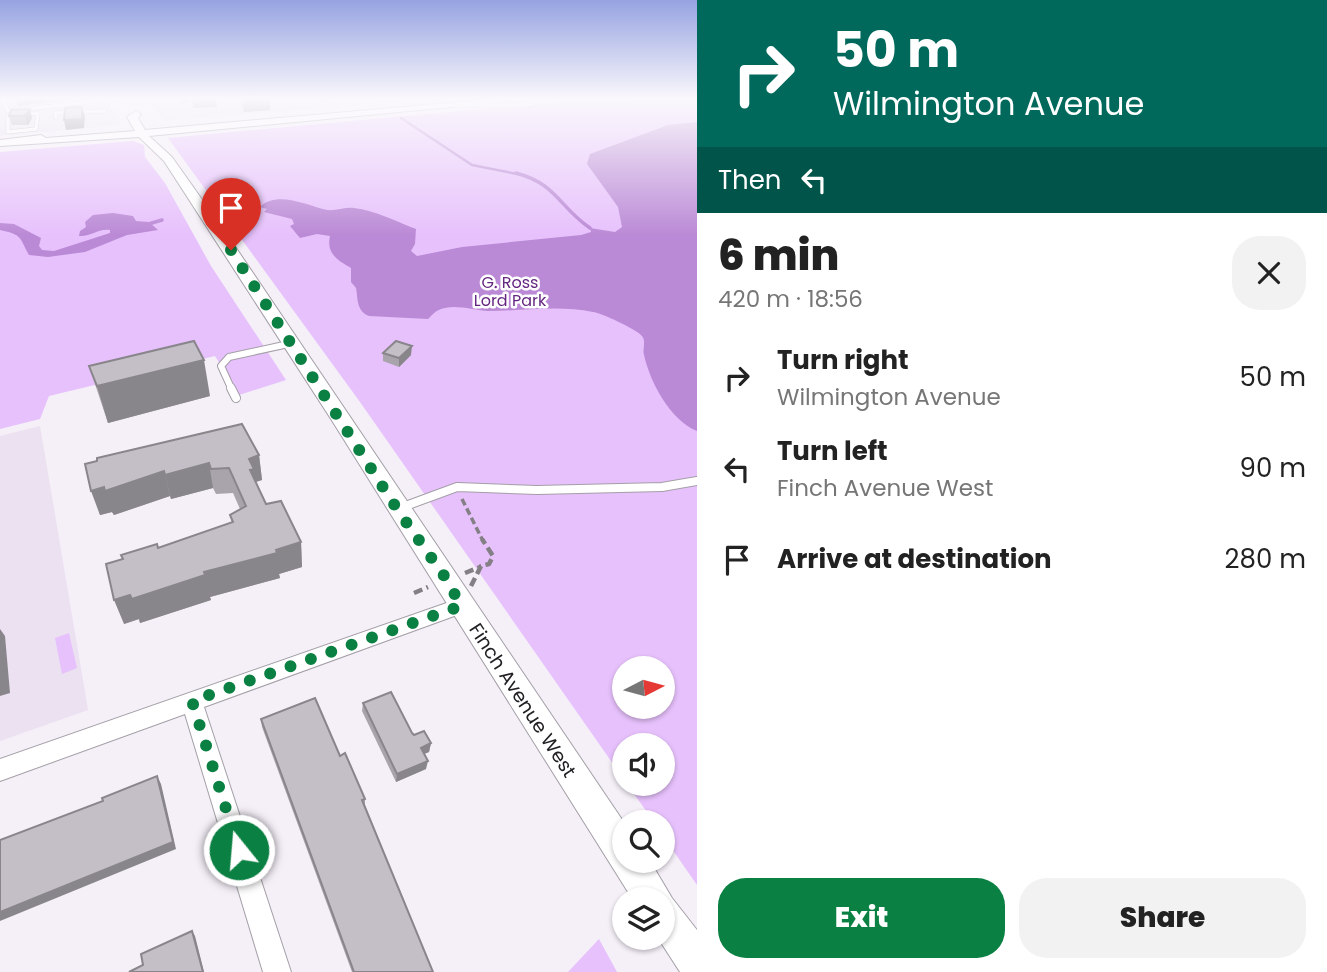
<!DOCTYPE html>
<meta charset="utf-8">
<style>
body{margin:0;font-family:Poppins,sans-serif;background:#f2f2f2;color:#222;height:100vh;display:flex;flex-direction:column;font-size:26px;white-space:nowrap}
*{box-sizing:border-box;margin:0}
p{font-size:23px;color:#767676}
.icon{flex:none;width:38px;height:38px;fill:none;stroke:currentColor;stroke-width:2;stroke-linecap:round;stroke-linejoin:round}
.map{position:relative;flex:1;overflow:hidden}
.details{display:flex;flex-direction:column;background:#fff;width:630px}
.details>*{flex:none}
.guide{background:#00695c;color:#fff;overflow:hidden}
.needle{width:46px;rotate:84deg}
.buttons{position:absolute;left:612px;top:656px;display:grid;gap:14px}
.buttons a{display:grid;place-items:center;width:63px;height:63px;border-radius:50%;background:#fff;box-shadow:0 2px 5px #0004;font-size:35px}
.pin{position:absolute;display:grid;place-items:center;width:60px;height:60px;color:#fff;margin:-72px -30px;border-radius:50% 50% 50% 0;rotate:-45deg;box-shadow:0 0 7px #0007}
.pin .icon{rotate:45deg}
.me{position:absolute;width:77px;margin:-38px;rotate:343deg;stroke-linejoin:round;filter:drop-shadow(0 0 5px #0008)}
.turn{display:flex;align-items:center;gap:24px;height:147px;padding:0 21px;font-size:32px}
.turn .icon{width:91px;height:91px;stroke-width:2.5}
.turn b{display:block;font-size:49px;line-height:60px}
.then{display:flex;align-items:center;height:66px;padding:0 21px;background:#0003;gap:14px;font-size:26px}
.round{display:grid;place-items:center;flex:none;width:74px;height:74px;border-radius:28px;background:#f2f2f2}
.overview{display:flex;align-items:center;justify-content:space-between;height:119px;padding:0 21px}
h1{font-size:42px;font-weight:800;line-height:52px}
.primary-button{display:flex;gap:14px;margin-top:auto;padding:14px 21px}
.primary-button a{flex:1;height:80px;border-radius:28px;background:#0b8043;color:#fff;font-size:28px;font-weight:800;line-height:80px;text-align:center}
.primary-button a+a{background:#f2f2f2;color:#222}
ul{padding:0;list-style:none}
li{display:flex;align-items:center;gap:21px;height:91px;padding:0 21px}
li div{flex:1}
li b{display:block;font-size:26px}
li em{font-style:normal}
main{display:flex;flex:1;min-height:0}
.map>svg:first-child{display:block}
</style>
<main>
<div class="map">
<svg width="697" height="972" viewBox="0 0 697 972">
<rect width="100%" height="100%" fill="#f5eff8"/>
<!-- built -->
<path fill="#ebe1f1" d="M0,99h107l14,26 -121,11z
M147,99h283l-266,22z
M40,426l48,284 -88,31v-305z"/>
<!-- green -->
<path fill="#e7c1fc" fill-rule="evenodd" d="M589,99h108v786l-34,-49v-14h-9l-27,-38h36v-38h-38v35l-265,-379 -192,-264zM625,668h38v39h-38z
M133,141l11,4 1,12 20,26 46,83 75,114 -47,15 -24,-39 -166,40 -9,23 -40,10v-277z
M69,633l8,35 -15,6 -7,-36z
M599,939l18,33h-49z"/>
<!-- water -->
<path fill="#bb8ad6" d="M697,122v309c-27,-11 -47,-49 -53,-76 -2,-6 3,-15 -3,-20 -6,-6 -39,-22 -48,-23 -34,-7 -71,-1 -106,-1 -13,-1 -29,-6 -42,-3 -9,2 -11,5 -17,11l-59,-3c-13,-5 -11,-18 -13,-28l-5,-6v-14c-14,-8 -25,-15 -21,-32l-13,-2 -17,4 -10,-12 4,-2 -2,-5 -28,-7 3,-3 -7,-2c17,-17 48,-1 67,3 9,1 18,-3 27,-2 21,2 43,14 62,21l-1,15 -4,7 6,5 45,-9 119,-12 10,-3 -1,-4 25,4 7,-5 -4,-20 -31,-43 3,-10 78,-29z
M113,213l20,3 3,5 13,1 9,8 -31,5 -42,17 -37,5 -19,-2c-10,-18 -6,-20 -29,-25v-7l14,1 27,14 -2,8 3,4 12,1 56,-18v-3c-12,-2 -19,7 -31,6l1,-5 6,-4 -1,-5 8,-7z"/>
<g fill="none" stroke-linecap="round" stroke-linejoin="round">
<!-- stream-far1 -->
<path stroke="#bb8ad6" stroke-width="2.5" d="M401,118l71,47 50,10"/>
<!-- stream -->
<path stroke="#bb8ad6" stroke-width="3.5" d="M516,173c41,11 43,34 74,55
M145,225l17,-5"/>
<!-- lane-far2 casing -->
<g stroke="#a49fa7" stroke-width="4.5">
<path id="lane-far2" d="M3,99l5,12 109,-12
M456,105h70l7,-2 -1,-4
M38,113l-2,16 -28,3v-17z
M56,118l-1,-5 50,-2"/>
</g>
<!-- lane-far1 casing -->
<g stroke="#a49fa7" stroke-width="8">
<path id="lane-far1" d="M232,390l-11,-24 8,-9 64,-14"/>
</g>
<!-- lane casing -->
<g stroke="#a49fa7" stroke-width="10">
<path id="lane" d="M231,388l5,10
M400,508l57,-21 80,3 125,-3 35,-6"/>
</g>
<!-- street casing -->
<g stroke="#a49fa7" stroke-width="2">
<path id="street" d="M461,598l7,3 2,5 -2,5 -264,96 87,265h-28l-78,-258 -185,67v-22z"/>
</g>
<!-- secondary casing -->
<g stroke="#a49fa7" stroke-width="2">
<path id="secondary" d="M493,99h40l-384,37 23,21 60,85 393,582v37h25l22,37 25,32v42h-17l-22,-34h5v-38h-30l-302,-481 -167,-258 -25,-24 -139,9v-6l41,-5 5,3 89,-7 -8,-14 9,-6 5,3 -3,4 7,12z"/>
</g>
<!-- path-far2 -->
<path stroke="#837f85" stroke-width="2" stroke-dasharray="3.5 2" stroke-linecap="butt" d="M552,99h76"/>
<!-- path-far1 -->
<path stroke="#837f85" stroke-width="3.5" stroke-dasharray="7 3.5" stroke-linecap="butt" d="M462,499l21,42"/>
<!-- path -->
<path stroke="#837f85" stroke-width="4.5" stroke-dasharray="9 4.5" stroke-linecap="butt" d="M465,573l15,-6
M471,586l10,-20 8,-2 4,-8 -11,-17
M414,593l14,-6"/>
<!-- lane-far2 -->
<use href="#lane-far2" stroke="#fff" stroke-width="3.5"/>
<!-- lane-far1 -->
<use href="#lane-far1" stroke="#fff" stroke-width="6"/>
<!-- lane -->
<use href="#lane" stroke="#fff" stroke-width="8"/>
<!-- street -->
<use href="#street" fill="#fff" fill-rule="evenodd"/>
<!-- secondary -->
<use href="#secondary" fill="#fff" fill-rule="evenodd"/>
</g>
<!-- wall -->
<path fill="#a9a4ab" d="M239,99h31v11l-26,2z
M30,109l2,9 -4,7h-16l-3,-9z
M383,353l28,2 -12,12 -16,-6z
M89,366l121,30 -102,27z
M259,455l3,25 -6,2 10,22 35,38 1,25 -23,7 1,4 -70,19 1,3 -71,23 -1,-4 -15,5 34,-76 74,-25 -2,-8 10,-6 -7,-16 -17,1 -3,-6 -42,11 -1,-3 -56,19 -2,-3 -12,3 -15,-51z
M363,703l49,30 2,2 17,8 -2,9 -5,2 2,15 -30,13 -34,-71z
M261,719l79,37 25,43v7l68,166h-81l-90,-245z"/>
<!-- shaded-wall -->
<path fill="#89868b" d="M16,99h60l-58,7z
M181,99h10l1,3 -10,1z
M192,99h24l1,8 -24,1z
M243,99h27v11l-26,2z
M321,99h26l-26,2z
M82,107l3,9 -1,12 -18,2 -2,-10z
M30,109l2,9 -4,7 -3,-9z
M412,346l-1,9 -12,12v-9z
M204,360l6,36 -102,27 -11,-37z
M259,455l3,25 -7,2 -2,13 -4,-36z
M209,463l4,25 -42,11 -6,-24z
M164,471l6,25 -56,19 -2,-3 -12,3 -9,-24z
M301,542l1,25 -23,7 1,4 -70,19 1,3 -71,23 -1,-4 -15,5 -10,-24z
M0,629l5,7 5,57 -10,3z
M431,743l-2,9 -10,4 2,-8z
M428,761l-2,8 -30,13 1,-8z
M157,776l4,8 15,65 -176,72v-9z
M192,931l3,5 9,36h-1z"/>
<!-- building -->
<path fill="#c4bfc7" stroke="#89868b" stroke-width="2" d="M82,107v12l-18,1 1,-12z
M30,109l-5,7h-16l2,-6z
M194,341l10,19 -107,26 -8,-20z
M396,341l16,5 -13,12 -16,-5z
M242,424l17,31 -10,4 5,10 -4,1 16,34 15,-3 20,41 -25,8 1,3 -73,19 1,3 -73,24 -2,-4 -16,5 -8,-36 17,-5 -2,-4 36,-11 1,4 75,-26 -3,-7 16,-9 -17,-38 -18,1 -2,-6 -44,12 -1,-4 -59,20 -1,-4 -13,4 -6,-27 12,-3v-3z
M0,660l2,20h-2z
M391,692l21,41 2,2 10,-4 7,12 -10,5 7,13 -31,13 -34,-71z
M315,698l25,58 5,-3 20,46 -3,1 71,172h-79l-93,-253z
M157,776l16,66 -173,70v-72l103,-39 -1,-3z
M192,931l11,41h-74l14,-7 -2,-11z"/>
<!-- sky -->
<linearGradient id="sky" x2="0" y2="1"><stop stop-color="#96a3e1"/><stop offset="0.42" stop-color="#faf8fc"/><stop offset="1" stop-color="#faf8fc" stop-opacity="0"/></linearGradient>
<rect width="697" height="235" fill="url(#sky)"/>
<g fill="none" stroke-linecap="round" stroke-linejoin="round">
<!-- route -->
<path stroke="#0b8043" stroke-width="12" stroke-dasharray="0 21.6" d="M231,250l166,259 50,71 14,26 -269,95 47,149"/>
</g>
<g text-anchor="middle" stroke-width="5" stroke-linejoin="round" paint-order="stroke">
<!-- far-park labels -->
<g font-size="16" fill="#652781" stroke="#fff">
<text x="510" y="288">G. Ross<tspan x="510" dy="18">Lord Park</tspan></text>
</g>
<!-- street labels -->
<g font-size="19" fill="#222023" stroke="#fff">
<text transform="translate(523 700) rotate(57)" y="7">Finch Avenue West</text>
</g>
</g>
</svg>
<div class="buttons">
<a><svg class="needle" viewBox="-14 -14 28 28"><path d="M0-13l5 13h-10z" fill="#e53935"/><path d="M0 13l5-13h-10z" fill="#767676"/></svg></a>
<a><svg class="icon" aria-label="sound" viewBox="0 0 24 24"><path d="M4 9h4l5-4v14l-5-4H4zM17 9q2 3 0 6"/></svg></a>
<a><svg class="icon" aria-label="search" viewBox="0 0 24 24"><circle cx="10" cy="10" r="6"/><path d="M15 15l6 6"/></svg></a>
<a><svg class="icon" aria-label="layers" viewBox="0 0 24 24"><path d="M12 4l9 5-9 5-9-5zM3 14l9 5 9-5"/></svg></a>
</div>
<div class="pin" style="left:231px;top:250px;background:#d93025"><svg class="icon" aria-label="arrive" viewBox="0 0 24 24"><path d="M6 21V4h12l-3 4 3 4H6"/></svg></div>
<svg class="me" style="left:239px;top:850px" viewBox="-20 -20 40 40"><circle r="17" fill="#0b8043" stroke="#fff" stroke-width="3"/><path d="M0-11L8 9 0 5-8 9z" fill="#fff"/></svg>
</div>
<section class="details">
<div class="guide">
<div class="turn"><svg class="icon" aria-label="right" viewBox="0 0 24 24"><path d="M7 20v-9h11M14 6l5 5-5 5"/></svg><div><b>50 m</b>Wilmington Avenue</div></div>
<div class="then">Then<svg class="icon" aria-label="left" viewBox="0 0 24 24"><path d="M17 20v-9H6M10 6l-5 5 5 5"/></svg></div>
</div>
<div class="overview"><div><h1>6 min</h1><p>420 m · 18:56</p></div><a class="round"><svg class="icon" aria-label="close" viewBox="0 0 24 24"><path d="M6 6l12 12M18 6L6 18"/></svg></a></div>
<ul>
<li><svg class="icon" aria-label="right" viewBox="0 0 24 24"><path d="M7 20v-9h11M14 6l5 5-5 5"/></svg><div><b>Turn right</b><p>Wilmington Avenue</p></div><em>50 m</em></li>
<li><svg class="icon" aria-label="left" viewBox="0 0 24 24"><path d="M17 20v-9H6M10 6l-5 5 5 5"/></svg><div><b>Turn left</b><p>Finch Avenue West</p></div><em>90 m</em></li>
<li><svg class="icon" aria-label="arrive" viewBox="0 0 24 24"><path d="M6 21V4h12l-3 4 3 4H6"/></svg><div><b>Arrive at destination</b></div><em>280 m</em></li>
</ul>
<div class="primary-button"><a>Exit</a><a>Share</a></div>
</section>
</main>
